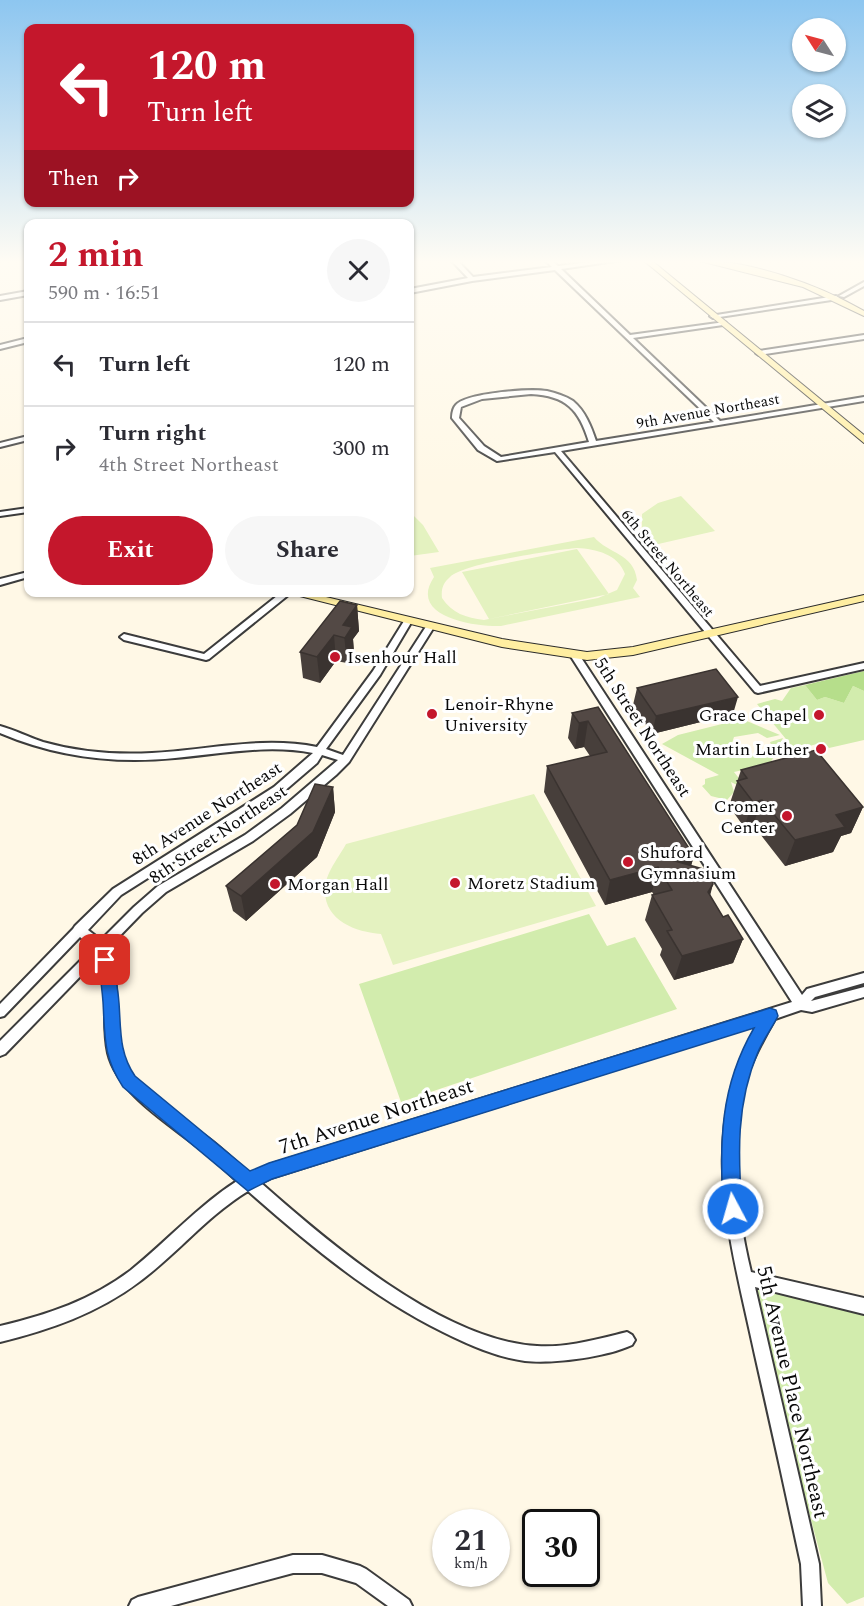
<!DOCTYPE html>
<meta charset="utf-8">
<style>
body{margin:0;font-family:Spectral,serif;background:#f7f7f7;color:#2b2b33;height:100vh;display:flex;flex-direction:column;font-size:22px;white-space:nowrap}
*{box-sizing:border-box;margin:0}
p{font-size:20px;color:#7c7c81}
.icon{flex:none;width:33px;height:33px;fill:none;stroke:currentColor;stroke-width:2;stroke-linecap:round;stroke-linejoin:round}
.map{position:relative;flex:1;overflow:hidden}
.side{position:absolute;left:24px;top:219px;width:390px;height:378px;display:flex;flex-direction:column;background:#fff;border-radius:12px;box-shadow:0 2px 4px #0004}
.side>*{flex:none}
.guide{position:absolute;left:24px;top:24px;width:390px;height:183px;border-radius:12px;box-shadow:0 2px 4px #0004;background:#c4172c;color:#fff;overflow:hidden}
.needle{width:39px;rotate:306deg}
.buttons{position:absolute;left:792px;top:18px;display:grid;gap:12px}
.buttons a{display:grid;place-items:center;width:54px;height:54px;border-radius:50%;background:#fff;box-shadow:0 2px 4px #0004;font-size:30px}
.speed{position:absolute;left:432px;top:1509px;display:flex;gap:12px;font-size:30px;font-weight:700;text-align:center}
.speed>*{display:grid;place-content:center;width:78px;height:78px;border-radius:50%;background:#fff;box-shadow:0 2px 4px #0004;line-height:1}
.speed small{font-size:15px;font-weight:400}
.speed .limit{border:3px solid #111;border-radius:9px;background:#fff;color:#111}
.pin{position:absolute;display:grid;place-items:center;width:51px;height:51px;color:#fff;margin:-26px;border-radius:12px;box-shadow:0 3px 9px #0006}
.me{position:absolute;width:66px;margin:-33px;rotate:354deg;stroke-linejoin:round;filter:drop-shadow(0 0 4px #0008)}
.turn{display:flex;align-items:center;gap:21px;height:126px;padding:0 24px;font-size:27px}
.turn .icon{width:78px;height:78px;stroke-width:2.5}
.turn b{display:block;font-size:42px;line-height:51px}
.then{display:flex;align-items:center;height:57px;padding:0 24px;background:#0003;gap:12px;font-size:22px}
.round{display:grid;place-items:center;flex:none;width:63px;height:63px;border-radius:32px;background:#f7f7f7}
.overview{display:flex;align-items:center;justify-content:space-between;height:102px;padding:0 24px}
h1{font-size:36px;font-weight:700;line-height:45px;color:#c4172c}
.primary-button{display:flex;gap:12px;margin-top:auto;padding:12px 24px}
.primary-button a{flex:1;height:69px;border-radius:36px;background:#c4172c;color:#fff;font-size:24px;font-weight:700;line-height:69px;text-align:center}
.primary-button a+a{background:#f7f7f7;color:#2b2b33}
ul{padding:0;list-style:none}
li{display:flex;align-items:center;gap:18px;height:84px;padding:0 24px;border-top:2px solid #e1e1e2}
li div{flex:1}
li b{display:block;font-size:22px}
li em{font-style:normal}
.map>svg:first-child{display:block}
</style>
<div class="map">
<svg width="864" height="1606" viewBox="0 0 864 1606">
<rect width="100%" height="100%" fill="#fff8e6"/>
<!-- green -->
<path fill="#d2ecad" d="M805,685l12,15 8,-3 19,6 9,-17 11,5v49l-35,8 -5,-6 -29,8 -38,-46 18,-5 7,2 9,-13z
M742,719l38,16 -13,3 -9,-5 -24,4 -3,9 5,8c13,3 27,3 36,-7l-2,-5 13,-4 -13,26 -36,8 15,19 -18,-9 3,10 -7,8 -16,-4 -9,-10 3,-2v-5l14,-4 -57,-31 16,-9z
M589,914l18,32 28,-9 42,72 -276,93 -42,-118z
M748,1286l116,27v284l-17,7 -19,-21z"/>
<!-- forest -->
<path fill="#b6de8b" d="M864,671v20l-11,-5 -9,17 -19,-6 -8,3 -12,-15z"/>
<!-- pitch -->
<path fill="#e4f2c0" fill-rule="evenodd" d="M681,496l34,35 -61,14 -12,-15v-16l16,-11z
M410,512l13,13 16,27 -29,4z
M594,537c14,17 40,16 43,43l-4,8 7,9 -139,29c-25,1 -94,-9 -67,-49l-4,-9zM577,548c19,1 41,6 48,26l-8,16 -19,8 -114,22c-18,-2 -32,-7 -42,-22 -1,-9 1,-15 8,-21 15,-14 104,-27 127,-29z
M577,549l32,45 -120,25 -27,-47z
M534,794l62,112 -203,59 -12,-31c-25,-2 -56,-13 -56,-43 -1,-16 14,-34 21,-47z"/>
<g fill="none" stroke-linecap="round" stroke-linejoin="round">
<!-- street casing -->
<g stroke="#3c3c3c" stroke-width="4">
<path id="street" d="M451,260h6l16,17 79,-10 -7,-7h6l7,6 47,-6h17l-61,9 69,66 95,-13 1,1 -3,2 -90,13 87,83 144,-24v4l-303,50 199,235 104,-23v6l-106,24 -3,-1 -200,-240 -58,9 -19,-11 -26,-32c0,-4 1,-10 4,-13 9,-12 76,-17 91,-14 9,2 18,5 26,10 12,10 18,25 23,40l118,-19 -159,-152 -83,11 -62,12v-4l58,-11zM531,394c35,2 48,15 58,48l-88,15 -17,-11 -25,-28 2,-11 21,-8z
M864,282v4l-20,11 -5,-1z
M28,291v4l-28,5v-4z
M836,296l3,2 -1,1 -125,19 -3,-2z
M864,335v4l-105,16 -3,-2 3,-2z
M28,338v4l-28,7v-4z
M28,436v4l-28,7v-4z
M28,508v4l-28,4v-4z
M28,572v5l-28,8v-6z
M282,592h10l-83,67 -3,1 -82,-20 -4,-3 4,-3 80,20z
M408,618l4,3 -32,54 -54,74 17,6 84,-130h6l1,2 -85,135 -13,13 -46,39 -37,27 -87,51 -24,21 -35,36c15,35 6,68 14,104 8,35 63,67 91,88 13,10 25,22 38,33l19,-9 523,-163 -222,-347 2,-2h6l224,342 5,-6 57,-16v10l-49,14 -4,4 53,-14v10l-52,15 -11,-2 -26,9c-11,19 -21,37 -28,57 -20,63 -11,133 4,196l113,26v16l-109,-27 64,277 2,42h-18l-2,-42c-15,-70 -30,-139 -46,-209 -24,-113 -60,-223 3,-331l-487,154 -10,5c68,60 182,158 276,163 30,2 61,-7 90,-14l5,3 3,5 -3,5c-26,12 -78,19 -107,16 -29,-4 -56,-16 -82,-29 -73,-36 -135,-88 -195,-141 -41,25 -71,63 -109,91 -41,31 -90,48 -139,60v-16c47,-11 92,-26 131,-56 36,-29 67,-64 106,-89 -12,-11 -25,-23 -38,-33 -31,-25 -81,-54 -91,-95 -7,-31 2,-65 -9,-96l-94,97 -5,2v-15l93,-93 -13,-11 -76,79 -4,1v-13l73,-75 2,-3 38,-37 161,-102 39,-34c-46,-9 -92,1 -138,5 -60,6 -119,-1 -175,-25v-7c15,4 28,11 43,16 35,10 73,13 109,11 56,-3 110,-17 165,-6l56,-76 31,-50zM322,755l16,5 -56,48 -37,27 -87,51 -24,21 -33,33 -13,-10 33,-35 161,-102 35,-30z
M293,1555h29l38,11 6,3 43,31 3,6h-24l-32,-23 -34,-10h-29l-122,33h-42l3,-6 6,-3z"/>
</g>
<!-- secondary casing -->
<g stroke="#2b2b2b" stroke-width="2">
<path id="secondary" d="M643,260h8l213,175v8z
M696,260c53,0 122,24 168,51v5l-61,-29z
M284,592h21l197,47 85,13 46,-5 231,-52v6l-231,54 -46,5 -85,-13z"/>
</g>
<!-- street -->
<use href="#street" fill="#fff" fill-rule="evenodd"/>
<!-- secondary -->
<use href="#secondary" fill="#ffeea1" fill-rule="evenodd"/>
</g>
<!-- wall -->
<path fill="#473f3b" d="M357,605l2,26 -6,8 1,14 -7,10 -11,-2 -16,22 -17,-5 -3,-26z
M637,688l96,26 -81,20 -19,-29z
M598,707l96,149 -3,10 22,18 -3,12 13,21 20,22 -10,24 -59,17 -14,-25 2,-6 -17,-29 7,-25h2l-2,-3 -47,13 -61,-113 3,-26 43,-10 -6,-9 -9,2 -7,-11 4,-25z
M741,770l122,37 -12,26 -10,3 -8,16 -48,14 -32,-41 -9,2 -15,-21z
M333,787l2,25 -18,45 -71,64 -13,-10 -7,-25 71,-61z"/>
<!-- shaded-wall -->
<path fill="#3a3330" d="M357,605l2,26 -6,8 1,14 -7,10 -4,-38z
M334,635l2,26 -16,22 -3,-26z
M738,697l-5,17 -81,20 4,-18z
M588,721l-4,26 -9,2 4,-26z
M333,787l2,25 -18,45 -71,64 -5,-25z
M762,800l-9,25 -9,2 9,-25z
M863,807l-12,26 -10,3 -8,16 -48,14 10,-26 41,-25z
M694,856l-8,25 -11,-20z
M658,867l-6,25 -47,13 5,-25z
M713,884l-8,25 3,-17z
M743,939l-10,24 -59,17 8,-24z"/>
<!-- building -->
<path fill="#534945" stroke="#3a3330" stroke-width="1.5" d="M340,601l17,4 -14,20 9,2 -7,11 -11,-3 -17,22 -17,-5z
M716,669l22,28 -82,19 -19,-28z
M598,707l96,149 -19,5 28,8 8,6 2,9 -5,8 15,25 5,-2 15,24 -61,17 -15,-25 5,-1 -20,-35 20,-5 -14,-23 -48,13 -63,-114 60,-14 -19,-31 -9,2 -7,-10z
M816,750l47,57 -27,8 9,12 -50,13 -33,-40 -9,2 -16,-21 10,-3 -6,-8z
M315,784l18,3 -20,45 -72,64 -15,-10 71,-61z"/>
<!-- sky -->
<linearGradient id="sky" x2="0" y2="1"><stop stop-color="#8dc6f0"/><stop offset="0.54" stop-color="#fffcf4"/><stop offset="1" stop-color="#fffcf4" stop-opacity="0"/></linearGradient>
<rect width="864" height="485" fill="url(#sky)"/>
<!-- route -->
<path fill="#1a73e8" stroke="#114b97" stroke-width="1.5" d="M105,954l8,6c2,14 5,29 6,43 2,27 0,50 16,73l115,95 19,-8 501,-155 6,2 2,6c-6,12 -15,24 -20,36 -22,52 -20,103 -16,157l-3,7 -6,2 -7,-2 -3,-7c-3,-67 -4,-121 31,-181l-482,151 -24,12 -125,-104c-20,-30 -18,-51 -20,-85 -1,-14 -3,-28 -5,-42z"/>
<!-- markers -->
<g fill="#c4172c" stroke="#fff" stroke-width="2">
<circle cx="335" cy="657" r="6"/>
<circle cx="432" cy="714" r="6"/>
<circle cx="819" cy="715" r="6"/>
<circle cx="821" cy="749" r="6"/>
<circle cx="787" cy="816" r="6"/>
<circle cx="628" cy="862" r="6"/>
<circle cx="455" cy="883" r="6"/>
<circle cx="275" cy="884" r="6"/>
</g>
<g text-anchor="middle" stroke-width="6" stroke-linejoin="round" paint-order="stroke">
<!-- far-street labels -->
<g font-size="15" fill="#090909" stroke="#fff">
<text transform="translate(708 411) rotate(-10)" y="5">9th Avenue Northeast</text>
<text transform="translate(668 563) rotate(50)" y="5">6th Street Northeast</text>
</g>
<!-- poi labels -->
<g font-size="18" fill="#090909" stroke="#fff" text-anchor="start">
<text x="347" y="663">Isenhour Hall</text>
<text x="444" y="710">Lenoir-Rhyne<tspan x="444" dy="21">University</tspan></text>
<text x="807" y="721" text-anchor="end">Grace Chapel</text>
<text x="809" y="755" text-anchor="end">Martin Luther</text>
<text x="775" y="812" text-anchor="end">Cromer<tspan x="775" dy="21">Center</tspan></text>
<text x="640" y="858">Shuford<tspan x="640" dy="21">Gymnasium</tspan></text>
<text x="467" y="889">Moretz Stadium</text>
<text x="287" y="890">Morgan Hall</text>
</g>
<!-- street labels -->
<g font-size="18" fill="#090909" stroke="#fff">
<text transform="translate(643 727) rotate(57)" y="6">5th Street Northeast</text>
<text transform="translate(207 813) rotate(-33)" y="6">8th Avenue Northeast</text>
<text transform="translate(218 834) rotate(-34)" y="6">8th Street Northeast</text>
</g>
<!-- near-street labels -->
<g font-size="21" fill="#090909" stroke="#fff">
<text transform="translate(376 1116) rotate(-18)" y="7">7th Avenue Northeast</text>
<text transform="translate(793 1392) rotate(77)" y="7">5th Avenue Place Northeast</text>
</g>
</g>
</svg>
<div class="buttons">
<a><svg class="needle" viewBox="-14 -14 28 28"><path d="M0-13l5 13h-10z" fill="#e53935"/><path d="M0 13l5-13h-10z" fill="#7c7c81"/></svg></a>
<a><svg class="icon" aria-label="layers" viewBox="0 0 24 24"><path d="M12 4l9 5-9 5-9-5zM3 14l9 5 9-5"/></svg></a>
</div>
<div class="speed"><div>21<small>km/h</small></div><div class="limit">30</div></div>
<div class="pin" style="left:105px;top:960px;background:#d93025"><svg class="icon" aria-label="arrive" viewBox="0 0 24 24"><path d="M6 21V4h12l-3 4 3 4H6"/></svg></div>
<svg class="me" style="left:733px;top:1209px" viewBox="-20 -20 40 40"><circle r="17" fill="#1a73e8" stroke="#fff" stroke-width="3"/><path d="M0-11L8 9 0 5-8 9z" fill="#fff"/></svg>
<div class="guide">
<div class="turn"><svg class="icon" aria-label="left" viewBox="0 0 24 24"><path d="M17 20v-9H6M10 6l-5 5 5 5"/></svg><div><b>120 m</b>Turn left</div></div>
<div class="then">Then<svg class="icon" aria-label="right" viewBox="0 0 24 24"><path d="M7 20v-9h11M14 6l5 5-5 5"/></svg></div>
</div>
<section class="side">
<div class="overview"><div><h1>2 min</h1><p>590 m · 16:51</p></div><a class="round"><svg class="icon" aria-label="close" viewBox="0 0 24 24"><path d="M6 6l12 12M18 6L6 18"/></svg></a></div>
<ul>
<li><svg class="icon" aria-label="left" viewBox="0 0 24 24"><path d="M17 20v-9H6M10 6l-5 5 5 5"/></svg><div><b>Turn left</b></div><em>120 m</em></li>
<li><svg class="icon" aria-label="right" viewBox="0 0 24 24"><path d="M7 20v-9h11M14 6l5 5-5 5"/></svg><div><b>Turn right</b><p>4th Street Northeast</p></div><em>300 m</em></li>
</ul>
<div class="primary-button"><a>Exit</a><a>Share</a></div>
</section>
</div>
